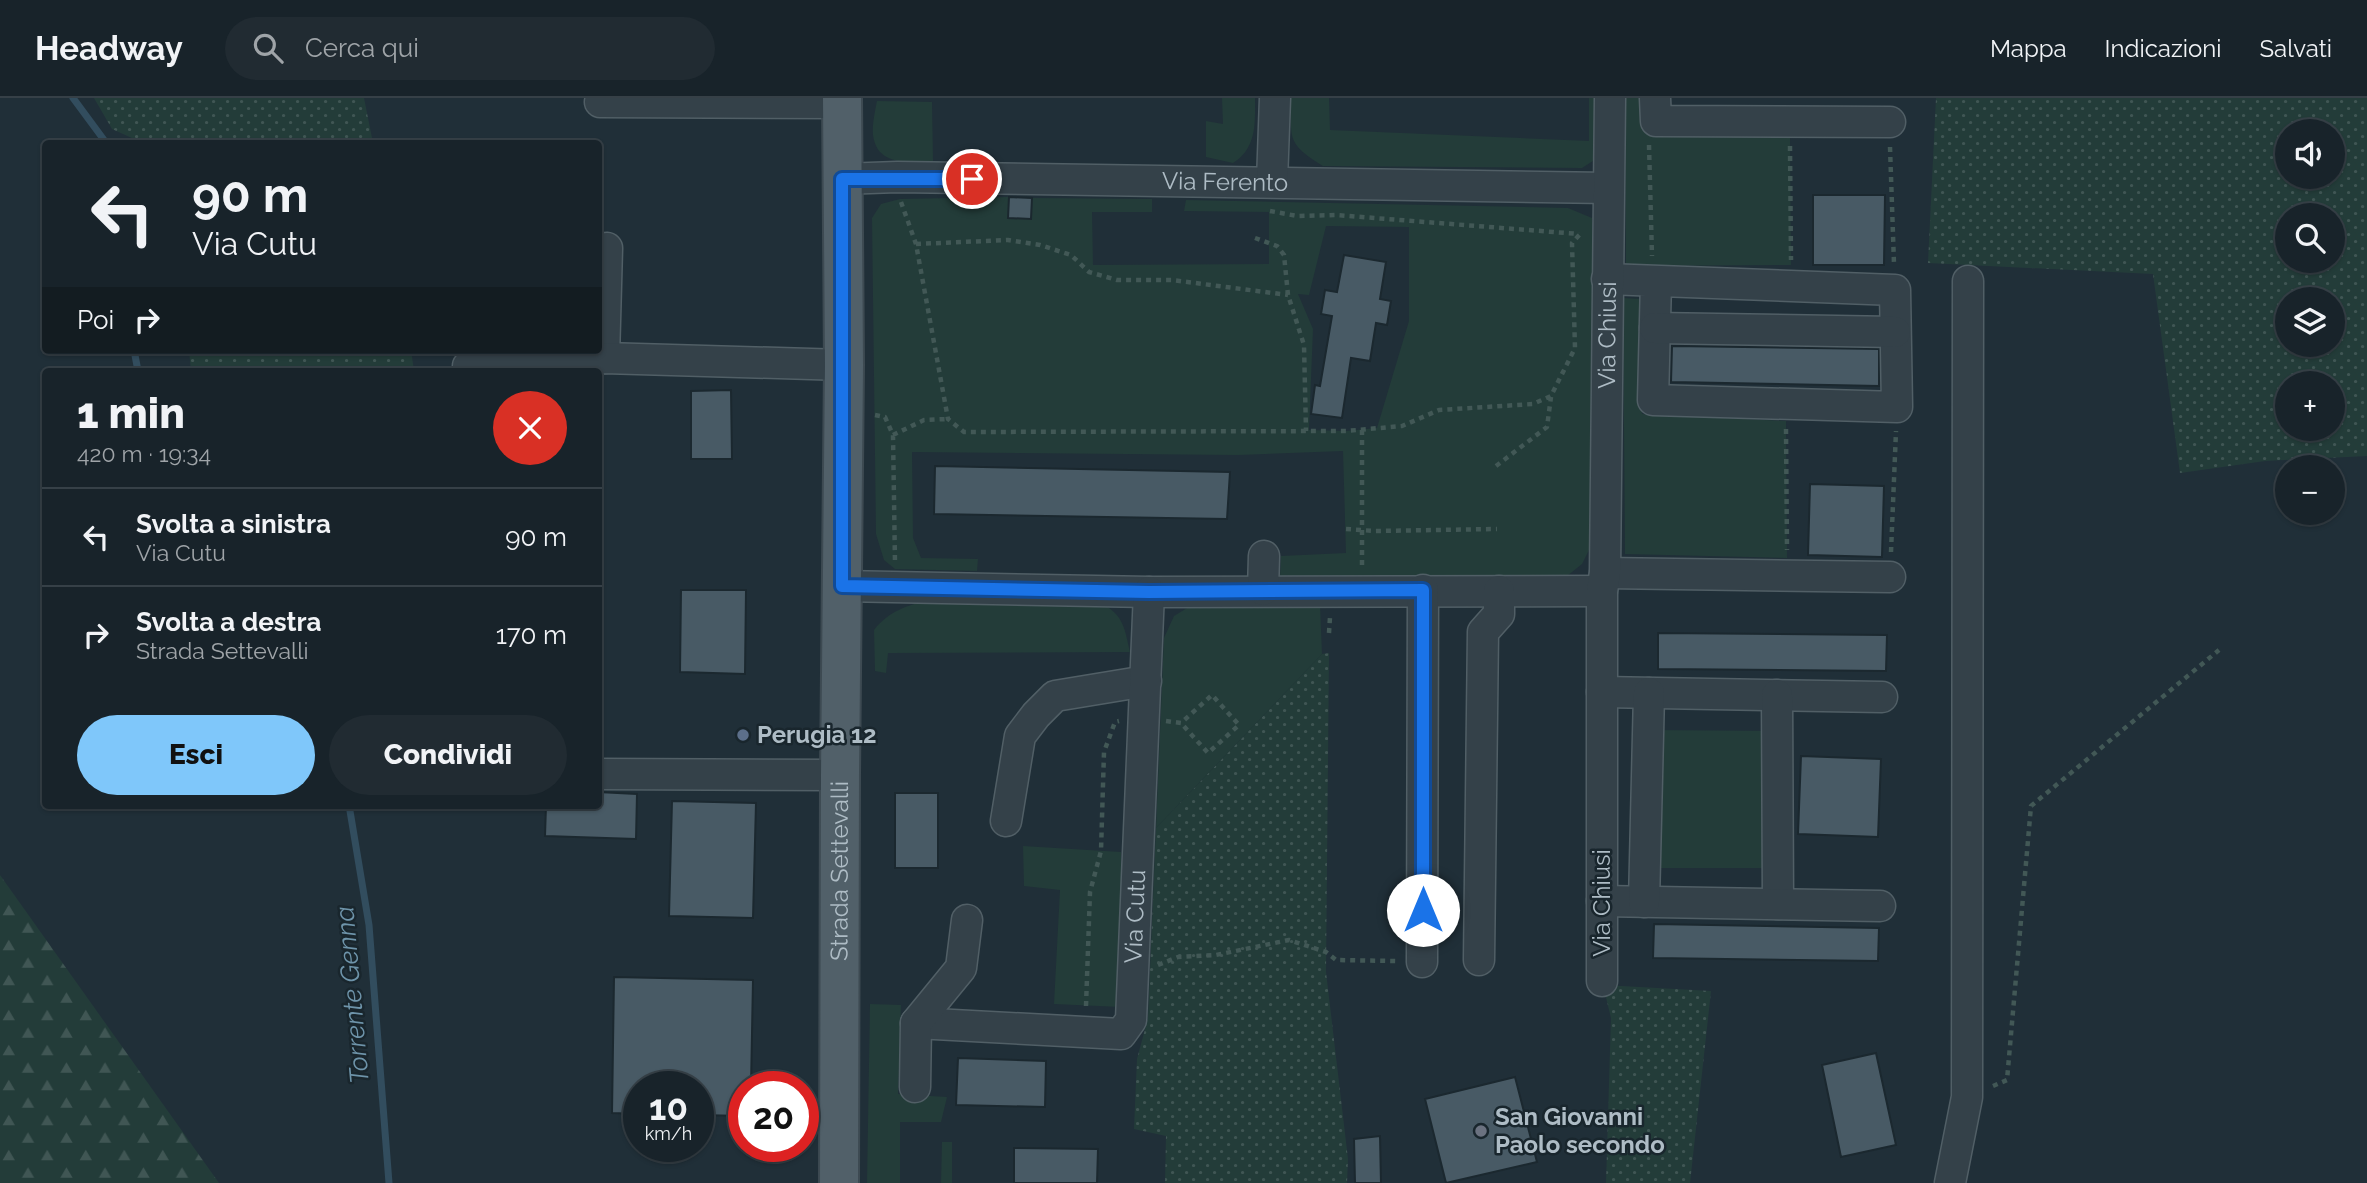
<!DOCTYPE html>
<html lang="it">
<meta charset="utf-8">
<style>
body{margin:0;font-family:Raleway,sans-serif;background:#212b32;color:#f1f3f6;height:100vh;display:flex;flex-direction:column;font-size:26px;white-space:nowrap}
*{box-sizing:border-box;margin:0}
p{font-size:23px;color:#9fa4a8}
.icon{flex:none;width:38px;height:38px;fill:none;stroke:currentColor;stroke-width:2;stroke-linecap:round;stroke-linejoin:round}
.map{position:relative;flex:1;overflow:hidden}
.side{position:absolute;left:42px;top:270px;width:560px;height:441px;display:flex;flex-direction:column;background:#18232a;border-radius:7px;box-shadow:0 2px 5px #0004,0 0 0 2px #364047}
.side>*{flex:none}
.top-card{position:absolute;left:42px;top:42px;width:560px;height:214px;border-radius:7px;box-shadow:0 2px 5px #0004,0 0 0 2px #364047;background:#18232a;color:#f1f3f6;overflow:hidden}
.tools{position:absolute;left:2275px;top:21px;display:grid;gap:14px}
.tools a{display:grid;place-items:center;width:70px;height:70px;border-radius:50%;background:#18232a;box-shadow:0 2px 5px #0004,0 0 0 2px #364047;font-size:35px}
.speed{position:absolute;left:623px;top:973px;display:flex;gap:14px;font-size:35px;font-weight:700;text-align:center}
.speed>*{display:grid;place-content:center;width:91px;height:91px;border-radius:50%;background:#18232a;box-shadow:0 2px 5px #0004,0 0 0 2px #364047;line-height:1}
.speed small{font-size:18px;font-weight:400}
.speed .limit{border:10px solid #d22;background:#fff;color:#111}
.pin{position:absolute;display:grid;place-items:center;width:60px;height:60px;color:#fff;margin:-30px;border:4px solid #fff;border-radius:50%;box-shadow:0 2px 7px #0007}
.me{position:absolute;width:77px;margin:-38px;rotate:0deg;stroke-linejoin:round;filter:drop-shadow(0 0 5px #0008)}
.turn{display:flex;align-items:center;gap:24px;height:147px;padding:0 35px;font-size:32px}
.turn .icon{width:91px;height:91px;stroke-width:2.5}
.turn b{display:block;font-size:49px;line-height:60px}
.then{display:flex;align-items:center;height:66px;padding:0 35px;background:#0003;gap:14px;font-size:26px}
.round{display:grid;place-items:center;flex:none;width:74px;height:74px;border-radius:37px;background:#212b32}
.headline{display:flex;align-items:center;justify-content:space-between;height:119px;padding:0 35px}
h1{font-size:42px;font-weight:800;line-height:52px}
.primary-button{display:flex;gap:14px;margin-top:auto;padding:14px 35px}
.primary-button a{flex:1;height:80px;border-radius:42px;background:#7fc7fa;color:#111;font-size:28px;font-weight:800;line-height:80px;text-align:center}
.primary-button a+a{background:#212b32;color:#f1f3f6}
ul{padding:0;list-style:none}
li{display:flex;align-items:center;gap:21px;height:98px;padding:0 35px;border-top:2px solid #364047}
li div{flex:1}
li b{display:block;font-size:26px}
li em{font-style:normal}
header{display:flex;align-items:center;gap:42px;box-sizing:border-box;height:98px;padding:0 35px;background:#18232a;border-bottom:2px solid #364047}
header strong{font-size:33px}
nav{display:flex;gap:38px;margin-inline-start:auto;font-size:24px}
.search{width:490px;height:63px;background:#212b32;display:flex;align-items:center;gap:18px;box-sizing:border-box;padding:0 24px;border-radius:38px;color:#9fa4a8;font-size:26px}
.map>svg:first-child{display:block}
</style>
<header>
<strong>Headway</strong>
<div class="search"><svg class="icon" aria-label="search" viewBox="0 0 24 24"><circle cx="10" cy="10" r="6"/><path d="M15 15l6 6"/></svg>Cerca qui</div>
<nav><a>Mappa</a><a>Indicazioni</a><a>Salvati</a></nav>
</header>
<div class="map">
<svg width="2367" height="1085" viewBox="0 0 2367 1085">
<defs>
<pattern id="grass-dots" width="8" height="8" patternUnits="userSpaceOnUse" patternTransform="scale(1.75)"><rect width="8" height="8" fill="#233c39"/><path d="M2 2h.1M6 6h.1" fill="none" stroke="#405654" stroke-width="1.8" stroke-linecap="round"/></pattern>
<pattern id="forest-firs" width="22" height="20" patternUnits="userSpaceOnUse" patternTransform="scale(1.75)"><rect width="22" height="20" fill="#233c39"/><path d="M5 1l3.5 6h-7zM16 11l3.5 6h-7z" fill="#405654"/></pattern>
</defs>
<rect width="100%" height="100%" fill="#202f38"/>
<!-- grass -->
<path fill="url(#grass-dots)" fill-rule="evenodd" d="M94,0h270l9,45h-230l-31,-14z
M1936,0h431v358l-102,5 -85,12 -27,-199 -225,-11zM2287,33h46v46h-46zM2287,117h46v46h-46zM2287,201h46v46h-46zM2287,285h46v46h-46z
M189,252h222l3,21h-223z
M1329,555l-3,319 22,187 -1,24h-182l1,-47 -32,-7 3,-70 11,-41 8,-190 166,-174z
M1603,887l108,6 -21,192h-84l5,-165z"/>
<!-- forest -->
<path fill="url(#forest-firs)" d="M0,777l219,308h-219z"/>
<!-- park -->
<path fill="#233c39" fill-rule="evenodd" d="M1222,0h33c0,25 2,50 -22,65l-27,-6v-36l17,3z
M1291,0h38l1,32 259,11v-43h8l-1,61 -14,9 -259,-2c-37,-23 -32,-27 -32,-68z
M1625,0h20v36l145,-1 1,132 -165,1z
M877,3l55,1 1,59c-23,1 -56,6 -60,-26 -1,-10 2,-24 4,-34z
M1009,99l-1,21 23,1 1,-21 120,1v13h-60l1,53 176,-1v-52l-85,-1 2,-11 382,8 24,10 1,324 -11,22 -20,16 -282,-1 1,-23 65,-3 -3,-102 -105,4 -326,-3 1,86 8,20 57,1 -1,12 -82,-2 -11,-9 -8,-26 -4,-316 9,-14 19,-5zM1326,128l83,1v94l-32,107 -31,3 -37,-1 4,-101 -15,-35 11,1z
M1623,200l18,1 1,115 144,7 1,137 -162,-4z
M929,502l167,1c27,12 28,24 34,51l-242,1 -2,20 -11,-2 -1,-41c15,-19 32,-24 55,-30z
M1320,506l2,50 -166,174 8,-190 10,-22 18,-11z
M1648,632l130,1v137h-133z
M1023,748l98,6v155l-67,-3 6,-114 -36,-4z
M870,906l31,1 -3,89 49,3 -6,25h-41v61h-33z
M942,1044h10v41h-11z"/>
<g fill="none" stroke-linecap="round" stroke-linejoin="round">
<!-- stream -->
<path stroke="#324d5e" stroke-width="7" d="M73,0l34,46
M134,252l4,21
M349,707l20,120 20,258"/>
</g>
<!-- building -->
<path fill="#485a65" stroke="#1b282f" stroke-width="2" d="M1813,97h72l-1,70h-71z
M1009,99l23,1 -1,21 -23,-1z
M1344,157l42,7 -6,37 11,2 -4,24 -11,-2 -6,38 -19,-3 -9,60 -31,-4 4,-29 5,1 12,-70 -11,-2 4,-24 12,2z
M1672,248l207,3v37l-208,-4z
M731,292l1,69h-41v-68z
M935,368l295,6 -3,47 -293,-5z
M1810,386l74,2 -2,71 -74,-2z
M681,492h65l-1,84 -65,-2z
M1658,535l229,2 -1,36 -228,-2z
M1801,658l80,3 -3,78 -80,-3z
M598,694l39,2 -1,45 -91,-3 1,-31h52z
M895,695h43v75h-43z
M672,703l84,2 -3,115 -84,-2z
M1654,826l225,4 -1,33 -225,-3z
M614,879l139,3 -2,107h-7v29l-46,-1v-28h-59v27l-27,-1z
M1876,955l20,92 -55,12 -19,-92z
M958,960l88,3 -1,46 -89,-2z
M1515,979l22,85 -91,21 -21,-84z
M1380,1038l1,47h-26l-1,-44z
M1014,1050l84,1 -1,34h-83z"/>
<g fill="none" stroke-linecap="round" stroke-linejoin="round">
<!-- minor casing -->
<g stroke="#515f66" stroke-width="33">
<g id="minor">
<path d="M1655,0l1,23 234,1"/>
<path d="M600,4l242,1"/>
<path id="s1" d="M842,81l55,-2 711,11"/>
<path d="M1272,84l3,-84"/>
<path d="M1607,181l288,11 2,117 -244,-7 3,-119"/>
<path d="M1655,230l240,4"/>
<path d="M604,260l3,-110"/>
<path d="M468,268l136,-8 240,7"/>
<path d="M1605,475l285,4"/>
<path d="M842,488l307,6 453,-1"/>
<path d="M1263,492l1,-34"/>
<path d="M1602,594l280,5"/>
<path d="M1777,597l1,209"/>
<path d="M598,676l242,1"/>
<path d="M1006,723l14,-85 16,-21 19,-19 91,-15"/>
<path d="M1602,803l278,5"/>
<path d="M1644,804l5,-209"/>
<path d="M1479,862l4,-328 16,-18v-23"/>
<path d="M1422,864l1,-372"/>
<path id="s2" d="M1602,883v-390l3,-18 5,-475"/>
<path id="s3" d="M916,925l205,11 10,-14 18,-428"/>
<path d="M915,989l1,-64 45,-55 6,-48"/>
<path d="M1950,1085l17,-86 1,-816"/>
</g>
</g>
<!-- major casing -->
<g stroke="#3d4a52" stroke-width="42">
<g id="major">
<path id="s4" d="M839,1085l1,-408 4,-410 -2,-267"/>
</g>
</g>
<!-- path -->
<path stroke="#425856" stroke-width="4.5" stroke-dasharray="5 5" stroke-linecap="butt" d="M1649,47l3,111
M1790,48l1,114
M1890,49l4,117
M901,104l15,42 32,175 16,13 382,-1 56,-5 37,-16 94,-6 18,-8 24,-48 -3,-105 10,-11
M1270,113l27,5 39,-1 243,19
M1255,140l22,8 7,9 4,40 16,50 2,86
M916,146l92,-4 32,5 31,10 18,17 28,8h55l116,15
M875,317l10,2 8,18 2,129
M1786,331l1,121
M1362,332v138
M893,337l31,-15 24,-1
M1496,368l51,-39 4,-30
M1346,431l29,2 122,-2
M1891,454l5,-121
M1329,535l1,-16
M1166,623l15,2 31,-28 27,30 -31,28 -27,-30
M1158,867l20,-8 38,-2 73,-15 37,12 10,8 61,1
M1086,908l4,-114 11,-41 3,-99 11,-30 4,-1
M1993,988l14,-6 24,-274 188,-156"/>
<!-- minor -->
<use href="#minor" stroke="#344149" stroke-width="30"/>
<!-- major -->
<use href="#major" stroke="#516069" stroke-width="38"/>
</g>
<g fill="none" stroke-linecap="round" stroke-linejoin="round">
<!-- route casing -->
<g stroke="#114b97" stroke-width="18">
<path id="route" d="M972,81h-130v407l307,6 274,-2v320"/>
</g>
<!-- route -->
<use href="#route" stroke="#1a73e8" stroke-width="12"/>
</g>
<!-- markers -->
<circle fill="#5c6f8a" stroke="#19262d" stroke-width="2.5" cx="743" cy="637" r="7"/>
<circle fill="#6b7280" stroke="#19262d" stroke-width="2.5" cx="1481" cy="1033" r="7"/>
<g text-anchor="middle" stroke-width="5" stroke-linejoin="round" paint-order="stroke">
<!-- street labels -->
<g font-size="24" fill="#aebcc5" stroke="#19262d">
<text dy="8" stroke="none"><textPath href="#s1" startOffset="383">Via Ferento</textPath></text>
<text dy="8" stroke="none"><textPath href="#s2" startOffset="646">Via Chiusi</textPath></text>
<text dy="8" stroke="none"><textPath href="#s4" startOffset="312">Strada Settevalli</textPath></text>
<text transform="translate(1602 805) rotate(-90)" y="8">Via Chiusi</text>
<text dy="8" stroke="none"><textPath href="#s3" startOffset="326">Via Cutu</textPath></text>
</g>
<!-- poi labels -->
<g font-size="24" font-weight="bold" fill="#aebcc5" stroke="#19262d" text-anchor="start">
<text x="757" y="645">Perugia 12</text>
<text x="1495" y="1027">San Giovanni<tspan x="1495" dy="28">Paolo secondo</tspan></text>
</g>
<!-- water labels -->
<g font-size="26" font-style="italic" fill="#6e94aa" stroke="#19262d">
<text transform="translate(352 897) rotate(-95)" y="9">Torrente Genna</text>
</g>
</g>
</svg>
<div class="tools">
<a><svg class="icon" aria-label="sound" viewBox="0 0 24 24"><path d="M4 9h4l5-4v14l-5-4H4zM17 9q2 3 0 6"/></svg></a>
<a><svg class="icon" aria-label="search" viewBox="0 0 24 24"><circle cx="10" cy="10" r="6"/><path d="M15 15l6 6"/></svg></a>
<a><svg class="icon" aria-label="layers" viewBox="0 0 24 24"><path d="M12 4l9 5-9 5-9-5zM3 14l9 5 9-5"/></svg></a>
<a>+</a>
<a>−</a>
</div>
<div class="speed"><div>10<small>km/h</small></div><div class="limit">20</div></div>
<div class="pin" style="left:972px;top:81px;background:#d93025"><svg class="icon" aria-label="arrive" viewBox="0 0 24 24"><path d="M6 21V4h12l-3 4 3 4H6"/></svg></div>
<svg class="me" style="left:1423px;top:812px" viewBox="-20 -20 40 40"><circle r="19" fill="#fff"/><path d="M0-13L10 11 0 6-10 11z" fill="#1a73e8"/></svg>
<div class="top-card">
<div class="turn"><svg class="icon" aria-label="left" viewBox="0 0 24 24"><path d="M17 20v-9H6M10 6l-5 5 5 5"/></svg><div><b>90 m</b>Via Cutu</div></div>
<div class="then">Poi<svg class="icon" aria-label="right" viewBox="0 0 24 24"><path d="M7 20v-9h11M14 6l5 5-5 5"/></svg></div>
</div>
<section class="side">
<div class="headline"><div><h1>1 min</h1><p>420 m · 19:34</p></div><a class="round" style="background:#d93025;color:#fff"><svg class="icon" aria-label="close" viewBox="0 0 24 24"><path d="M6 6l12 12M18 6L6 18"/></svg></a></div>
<ul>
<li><svg class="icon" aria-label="left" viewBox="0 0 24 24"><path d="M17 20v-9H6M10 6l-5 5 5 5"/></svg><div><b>Svolta a sinistra</b><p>Via Cutu</p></div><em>90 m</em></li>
<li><svg class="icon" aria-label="right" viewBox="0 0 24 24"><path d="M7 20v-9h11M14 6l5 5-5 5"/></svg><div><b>Svolta a destra</b><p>Strada Settevalli</p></div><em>170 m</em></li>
</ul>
<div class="primary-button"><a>Esci</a><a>Condividi</a></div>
</section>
</div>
